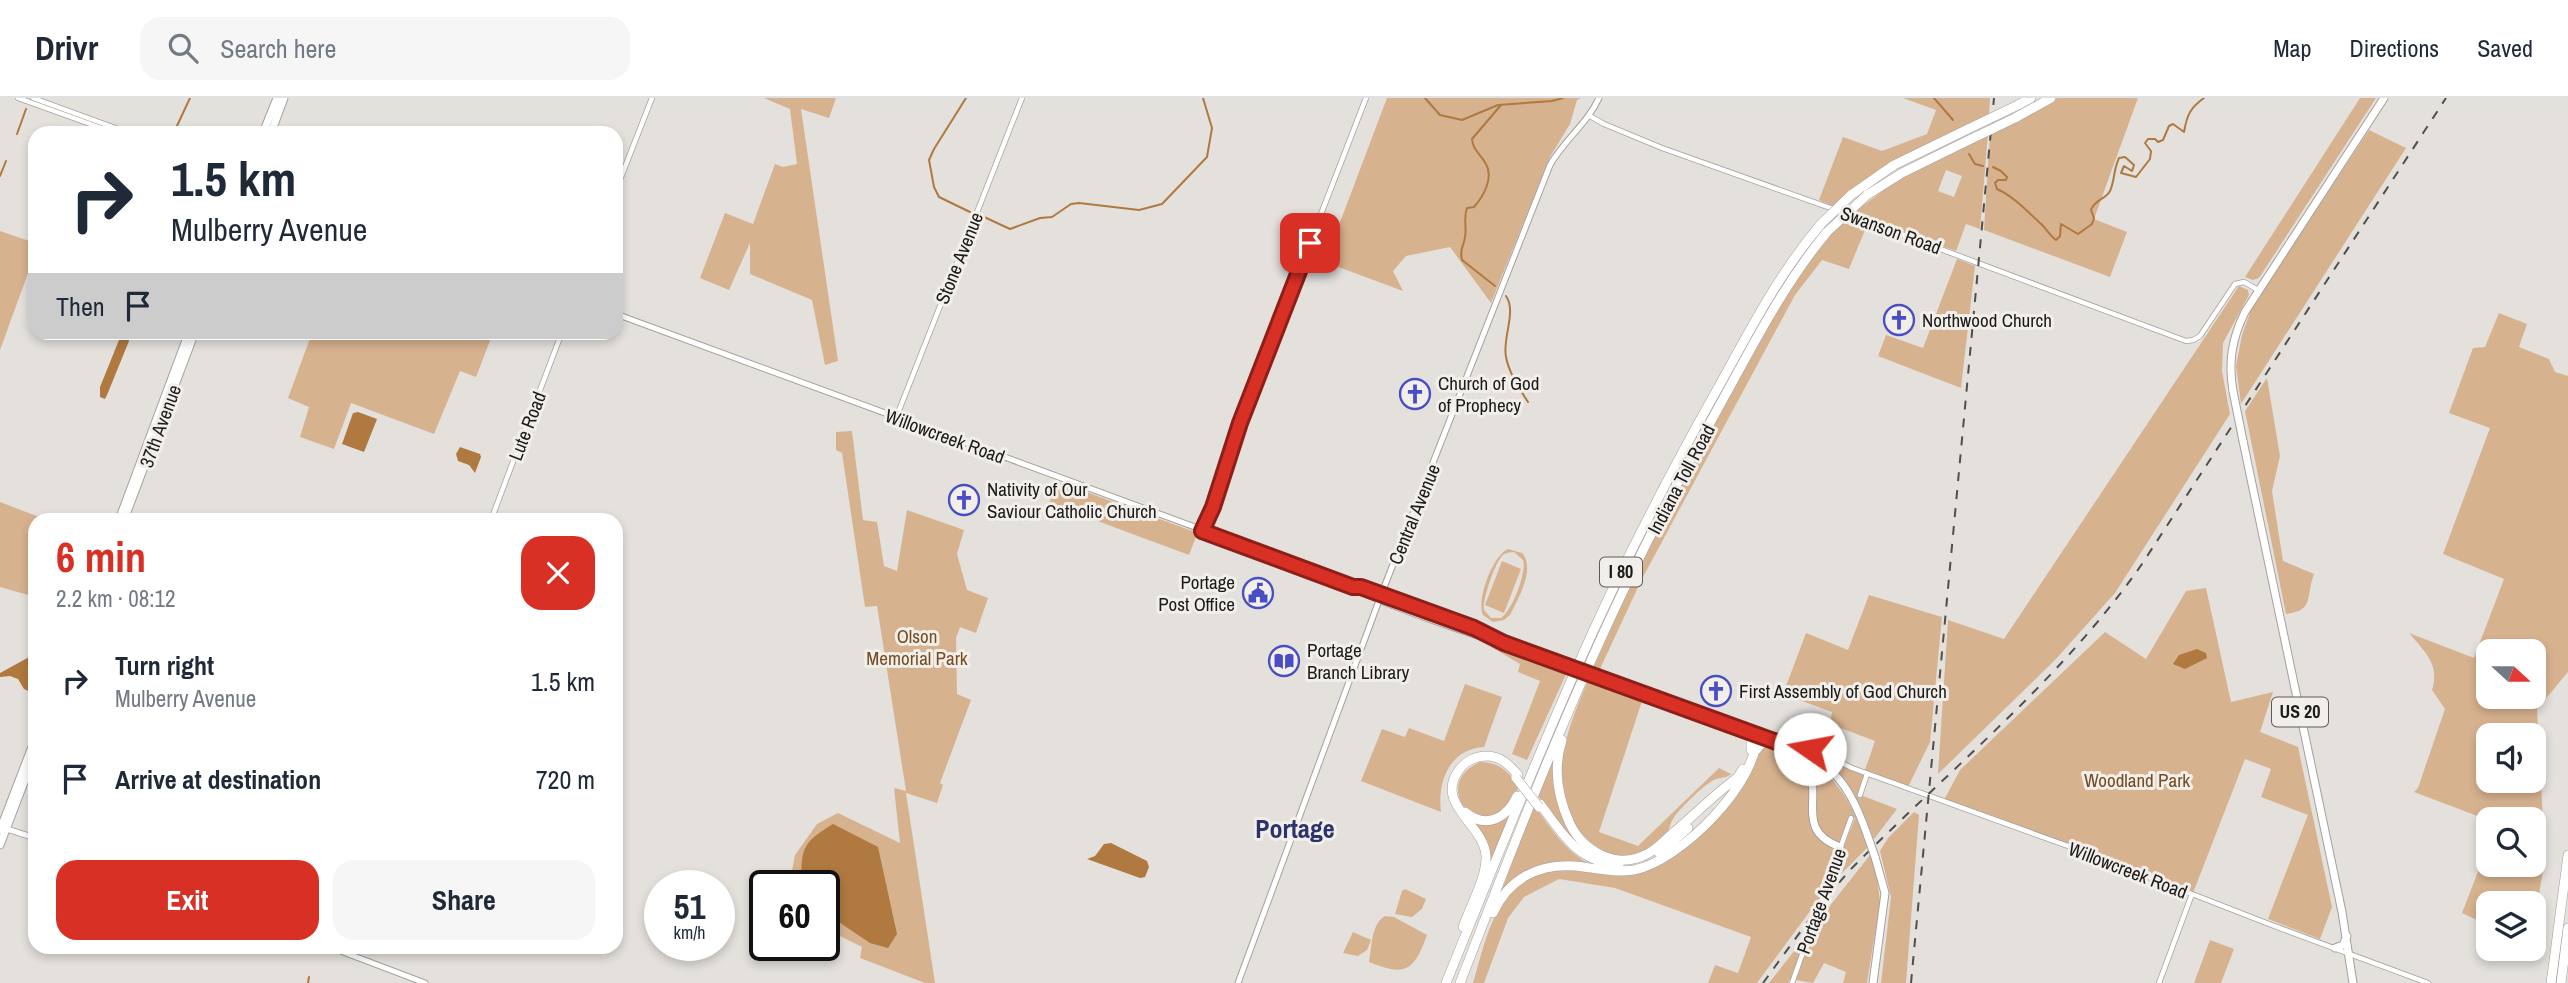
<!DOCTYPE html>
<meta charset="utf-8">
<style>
body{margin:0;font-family:"Archivo Narrow",sans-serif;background:#f6f6f7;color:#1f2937;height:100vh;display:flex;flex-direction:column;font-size:26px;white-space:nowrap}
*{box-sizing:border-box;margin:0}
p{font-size:23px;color:#747a83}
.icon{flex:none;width:38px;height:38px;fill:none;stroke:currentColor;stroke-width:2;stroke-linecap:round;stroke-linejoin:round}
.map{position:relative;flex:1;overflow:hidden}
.drawer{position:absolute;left:28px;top:415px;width:595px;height:441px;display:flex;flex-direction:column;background:#fff;border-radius:21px;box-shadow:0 4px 10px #0003}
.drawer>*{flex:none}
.banner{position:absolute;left:28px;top:28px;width:595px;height:214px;border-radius:21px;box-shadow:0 4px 10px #0003;background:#fff;color:#1f2937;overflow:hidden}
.needle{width:46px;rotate:111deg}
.controls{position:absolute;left:2476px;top:541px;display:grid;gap:14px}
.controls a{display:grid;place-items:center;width:70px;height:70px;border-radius:14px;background:#fff;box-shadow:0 4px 10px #0003;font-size:35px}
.speed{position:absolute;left:644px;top:772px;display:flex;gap:14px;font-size:35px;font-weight:700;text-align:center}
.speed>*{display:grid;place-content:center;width:91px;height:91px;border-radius:50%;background:#fff;box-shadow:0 4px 10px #0003;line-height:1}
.speed small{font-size:18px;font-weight:400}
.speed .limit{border:4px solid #111;border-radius:10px;background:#fff;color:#111}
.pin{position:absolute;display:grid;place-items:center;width:60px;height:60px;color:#fff;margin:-30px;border-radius:14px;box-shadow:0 4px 10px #0006}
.me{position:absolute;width:77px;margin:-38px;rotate:282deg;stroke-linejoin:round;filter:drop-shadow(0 0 5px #0008)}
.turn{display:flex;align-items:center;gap:24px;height:147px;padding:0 28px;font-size:32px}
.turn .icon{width:91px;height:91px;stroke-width:2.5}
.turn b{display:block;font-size:49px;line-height:60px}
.then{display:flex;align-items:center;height:66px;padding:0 28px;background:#0003;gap:14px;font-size:26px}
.round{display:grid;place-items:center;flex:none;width:74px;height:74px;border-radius:21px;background:#f6f6f7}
.overview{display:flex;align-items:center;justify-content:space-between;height:119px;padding:0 28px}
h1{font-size:42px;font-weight:800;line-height:52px;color:#d93025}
.action{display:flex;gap:14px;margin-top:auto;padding:14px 28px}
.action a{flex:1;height:80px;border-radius:21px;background:#d93025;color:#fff;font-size:28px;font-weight:800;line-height:80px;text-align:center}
.action a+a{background:#f6f6f7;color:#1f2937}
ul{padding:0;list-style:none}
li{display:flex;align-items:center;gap:21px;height:98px;padding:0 28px}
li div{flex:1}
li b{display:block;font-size:26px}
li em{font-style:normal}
header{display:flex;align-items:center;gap:42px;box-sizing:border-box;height:98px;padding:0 35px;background:#fff;border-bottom:2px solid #e0e1e3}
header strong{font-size:33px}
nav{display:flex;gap:38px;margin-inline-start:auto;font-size:24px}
.search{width:490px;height:63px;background:#f6f6f7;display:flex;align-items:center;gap:18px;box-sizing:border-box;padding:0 24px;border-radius:21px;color:#747a83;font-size:26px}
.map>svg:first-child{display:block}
</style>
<header>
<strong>Drivr</strong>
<div class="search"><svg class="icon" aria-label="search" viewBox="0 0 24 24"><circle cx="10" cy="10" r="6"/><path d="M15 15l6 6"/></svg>Search here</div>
<nav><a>Map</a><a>Directions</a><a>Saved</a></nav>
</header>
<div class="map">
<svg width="2568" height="885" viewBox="0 0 2568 885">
<rect width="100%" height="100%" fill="#e4e1dd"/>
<!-- green -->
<path fill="#d7b28f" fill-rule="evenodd" d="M764,0h72l-7,20 -28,-9 37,252 -13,4 -13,-65 -62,-26v-31l-21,47 -29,-12 25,-65 28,11 22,-60 8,3 14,-3 -7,-55z
M1387,0h194l-4,2 -7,24 -20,33 -59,146 -41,-56 -44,9 -13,15 10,20 -78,-29z
M1903,0h87l-1,18c-57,24 -110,49 -156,90l-14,-6 24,-63 39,14 45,-17 9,-24z
M2057,0h81l-44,121 33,13 -17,45 -126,-47 6,-96 38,-18z
M2360,0h16l-117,180 -6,2 -8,-3z
M2369,32l37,18 -165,256 -5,-38 6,-31 10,-28z
M1988,36l-8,95 -14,-5 -10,27 -104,-37 45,-34zM1946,72l16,6 -8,21 -16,-6z
M1848,119l19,8 -18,44 -27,-9 -27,35 -152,282 -5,-7c34,-69 71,-136 108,-203 30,-53 57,-108 102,-150z
M0,133l35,12v11l-35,96z
M1957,161l18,7 -14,122 -83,-32 8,-21 37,13z
M2239,188l9,4 1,5 -26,48 -1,28 8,43 -115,179 -59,66 -118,115 10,-154 56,19z
M2499,215l28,11 -8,23 30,12 6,13 13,4v296l-31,37 8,150 -11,64v-20h-46v22l-26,-12 26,-67v18h46v-45l-46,1 -74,-28 4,-4 27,-79 -13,-19c8,-26 -7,-38 -23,-57l65,25 30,-79 -61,-25 47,-126 -41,-15 24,-65 12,-1zM2488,553h46v45h-46zM2488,637h46v45h-46z
M345,235v-1l148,1 -17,44 -16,-6 -26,63 -83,-31 -17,46 -34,-12 9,-30 -21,-9 24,-65h13l18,5z
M2267,280l13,78 -8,35 11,70 31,13c-9,24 1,36 -28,40l-41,-203z
M852,333l11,89 14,2 7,44 13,5 10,-61 57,20 -7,24 10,36 21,8 -12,35 -16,-6 -4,11 1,56 14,6 -31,83 3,2 -6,18 -31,-10 29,190h-10l-65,-25 2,-11 -38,-19v-42l-31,-1 -3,-4 5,-26 22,-31 21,-11 62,30 -6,-55 12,3 -29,-185 -12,1 -23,-154 -6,-3v-18z
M1062,385l133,49 1,5 -7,18 -140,-52 9,-19z
M0,404l47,18h-12v77l-35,-10z
M1508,451l14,4c14,15 -4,46 -12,62l-6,5 -11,2 -10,-7c-7,-15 10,-60 25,-66zM1514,454l9,8c4,12 -11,51 -22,58h-10l-7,-8c-2,-9 11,-48 19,-55 4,-3 6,-2 11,-3z
M1502,463l19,8 -17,44 -19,-8z
M1633,482l7,3 -41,88 -6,-3z
M2206,490l25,114 42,-10 -13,40 38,15 34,160 -12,32 -52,-20 40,-104 -47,-18 10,-28 -26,-10 -52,134 -249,-93 16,-30 145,-138 41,27 40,-68z
M1869,497l73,22 -12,125 -22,45 -43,-17 10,-29 -45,-17 2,-12 -49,-18 23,-61 42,17z
M1492,545l76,27 -41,90 -15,-6 28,-73 -22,-9 2,-8 -29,-17z
M1589,580l54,20 -44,134 39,14 81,-78 12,6c-6,5 -13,3 -19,7 -9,5 -34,29 -39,38 -3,4 -3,10 -6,14 -5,6 -14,15 -20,18 -14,8 -34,6 -47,-2 -65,-43 -35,-115 -11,-171z
M1465,586l37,13 -18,50c-34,2 -47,34 -43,65l-80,-31 21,-52 23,8 4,-9 35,13z
M1557,649l-1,38 31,68 -19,-17 -30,-40z
M1767,649c15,6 32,9 41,24l4,52 5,13 19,16 -17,47 -62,84h-49l7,-18 23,8 13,-36 -136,-49 -56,-9 -35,18 -16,21 -24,65h-11c10,-33 17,-72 43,-97 31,-30 69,-9 103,-12 17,-1 42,-9 56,-19 14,-9 53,-46 62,-59 11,-15 17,-32 24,-48z
M1817,656l48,21 -7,19 39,15 -23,30c-16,-39 -21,-59 -57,-85z
M1806,660c39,27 45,47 62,89l-40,40 27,-69 -5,-1 -10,25c-9,0 -19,-6 -22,-15 -6,-14 -9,-52 -12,-69z
M1480,664c20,0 28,10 39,24 -5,11 -10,25 -22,30 -30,14 -61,-35 -17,-54z
M1515,707l-29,72 2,-13 -19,-46 17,5z
M1534,707c17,23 32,48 58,60l-49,1 -44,32z
M1914,714l5,3 -13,168h-25l10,-86 -11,-46 8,-13z
M1870,757l7,22 3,25 -13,81h-24l3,-11 -22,-9 -11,20 -23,-4 -2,4h-19z
M1405,791l21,10 -4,10 -10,8 -17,-3 7,-23z
M1385,818l9,1 33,18c-13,36 -21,42 -58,27 3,-15 2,-38 16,-46z
M1353,834l18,8 -4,10 -9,6 -15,-3z
M2210,842l24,9 -13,34h-27z"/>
<!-- water -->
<path fill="#af793f" d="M121,237l7,3 1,3 -22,54 -2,4 -5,-2v-10z
M358,314l19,7 -13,33 -22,-8 11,-31z
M460,349l20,7 1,3 -6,16 -6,-8 -11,-4 -2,-7z
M2197,551l9,4 1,5 -22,11 -12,-5 6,-9z
M31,558l4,1v37l-11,-5 -6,-10 -8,-3 -10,1v-4z
M833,726l45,23 19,87 -9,14 -18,-5 -46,-31v-26l-23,-1c1,-36 -1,-41 32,-61z
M1111,745l36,18 2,6 -4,10 -5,1 -53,-19 8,-3 9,-12z"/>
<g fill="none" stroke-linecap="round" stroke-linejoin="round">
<!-- stream -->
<path stroke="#af793f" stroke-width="2" d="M966,0l-32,51 -5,11 5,27 5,10 31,15
M1425,0l15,17 22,5 36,-15 54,-4 11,-3
M1934,0l19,22
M176,35v-5l14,-30
M17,36l9,-25
M1969,56l6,10 8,2
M1993,69l8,4 6,6 -1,3h-8l-3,3 2,6c16,7 30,22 43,34 6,5 9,12 16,17l4,-4 1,-12 17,10 14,-10 2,-6 -3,-8c4,-11 14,-10 19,-19 5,-11 3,-20 9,-33l6,-1 9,8 -2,6 -8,-5 -3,7 15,4 14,-18 1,-8 -6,-8 3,-4h7l3,3 5,-2 6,-14 4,-2 11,8c3,-17 6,-24 20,-34
M0,78l6,-15
M982,118l28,13 30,-11 12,-1 19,-13 8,-1 60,7 23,-6 45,-47 5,-29 -9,-30
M1495,188l-33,-26c-3,-11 2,-14 3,-23 2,-11 -2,-18 2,-29l7,-1c9,-10 20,-29 12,-43 -5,-10 -13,-13 -14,-25l29,-34
M1506,198c11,16 -4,42 0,61 3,16 13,31 22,45
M308,885l1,-6"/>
<!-- tertiary-tunnel -->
<path stroke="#bcb9b6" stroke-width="4.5" stroke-dasharray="4.5 2" stroke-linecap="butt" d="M1851,720l9,-23"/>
<!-- tertiary casing -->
<g stroke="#a4a09d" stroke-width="6">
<path id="tertiary" d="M18,0l97,35
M33,0l96,35
M1590,18l14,8 58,24 174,62
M616,92l36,-92
M1847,116l339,127 7,-1 7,-4 35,-52 9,-2 14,8
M896,320l126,-320
M491,422l71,-188
M1202,433l22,-56 16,-52 126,-325
M1828,658l24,12 227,82 190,74 159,59
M1860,697l7,-21
M1792,885l59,-165
M2159,885l33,-89"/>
</g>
<!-- secondary casing -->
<g stroke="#a4a09d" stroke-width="7">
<path id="secondary" d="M616,216l951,350
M1354,490c7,8 133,53 147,54
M1594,576l146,54
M4,730l31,10
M330,849l95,36
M1238,885l143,-388 169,-430c14,-25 37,-41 49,-67"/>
</g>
<!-- primary casing -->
<g stroke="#a4a09d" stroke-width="9">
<path id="primary" d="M263,35l14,-35
M271,35l13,-35
M2233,293c-5,-29 -1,-53 12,-79l139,-214
M2243,343l99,471 11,71
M119,422l70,-188
M124,422l71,-188
M1754,636c69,25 89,31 114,103
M1799,650l10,1 19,7
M1797,654c5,5 11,11 13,18 10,32 -13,61 30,77
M0,732l35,-91
M0,747l35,-91
M2335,850l8,-3 4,-9
M1873,885l12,-90 -10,-36"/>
</g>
<!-- motorway casing -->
<g stroke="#a4a09d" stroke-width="10">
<path id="motorway" d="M2018,7l13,-7
M2015,20l36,-20
M1851,97l43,-30 74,-36
M1867,97l35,-22 63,-31
M1740,630l11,11v11
M1562,642c-9,28 -4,58 8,84 14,28 47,46 77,30 9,-4 17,-13 25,-20 22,-19 43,-40 66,-57l5,-8
M1756,652l5,-6 10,-4
M1540,706c24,31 36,57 79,61
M1465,714c21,18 42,6 52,-16
M1659,755l29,-25
M1493,815c15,-34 46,-50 82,-47 20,2 39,7 59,4 46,-9 123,-86 123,-135
M1463,829c7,-20 24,-50 23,-71 -2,-32 -52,-52 -27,-86 6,-9 17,-14 28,-14 14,0 22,9 31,19
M1446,885c42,-103 83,-207 128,-309 40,-92 86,-182 135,-270 35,-62 66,-126 112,-180
M1460,885c43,-110 85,-221 134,-329 37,-83 78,-163 122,-242 34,-61 66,-126 111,-180
M2551,885l17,-128
M2561,885l7,-55"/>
</g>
<!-- tertiary -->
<use href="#tertiary" stroke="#fff" stroke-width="4.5"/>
<!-- secondary -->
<use href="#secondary" stroke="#fff" stroke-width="5"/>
<!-- primary -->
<use href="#primary" stroke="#fff" stroke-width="7"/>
<!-- motorway -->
<use href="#motorway" stroke="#fff" stroke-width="9"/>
<!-- rail -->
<path stroke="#504f4d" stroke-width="2" stroke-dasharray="9 9" stroke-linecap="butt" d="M1763,885l57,-78 30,-35c99,-100 211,-190 292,-306l304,-466
M1911,885l83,-885"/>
<!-- secondary-bridge casing -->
<g stroke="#a4a09d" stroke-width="7" stroke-linecap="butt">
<path id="secondary-bridge" d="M1567,566l27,10"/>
</g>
<!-- primary-bridge casing -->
<g stroke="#a4a09d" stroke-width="9" stroke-linecap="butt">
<path id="primary-bridge" d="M2233,293l10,50
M1868,739l7,20"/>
</g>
<!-- motorway-bridge casing -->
<g stroke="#a4a09d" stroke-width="10" stroke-linecap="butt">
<path id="motorway-bridge" d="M1968,31l50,-24
M1965,44l50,-24
M1821,126l30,-29
M1827,134l40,-37
M1516,680l23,29"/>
</g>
<!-- secondary-bridge -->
<use href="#secondary-bridge" stroke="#fff" stroke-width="5"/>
<!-- primary-bridge -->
<use href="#primary-bridge" stroke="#fff" stroke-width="7"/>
<!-- motorway-bridge -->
<use href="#motorway-bridge" stroke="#fff" stroke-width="9"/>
</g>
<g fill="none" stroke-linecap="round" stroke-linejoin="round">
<!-- route casing -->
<g stroke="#8d1f18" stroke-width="18">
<path id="route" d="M1310,145l-70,180 -27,84 -11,24 151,56h8l113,41 30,15 267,97 20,7 19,2"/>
</g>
<!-- route -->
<use href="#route" stroke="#d93025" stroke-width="12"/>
</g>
<!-- icons -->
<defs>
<g id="church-ring" transform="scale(1.575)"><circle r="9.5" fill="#f2eeea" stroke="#494ec3" stroke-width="1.5"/><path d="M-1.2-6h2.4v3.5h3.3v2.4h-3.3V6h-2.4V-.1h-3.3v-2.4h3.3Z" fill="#494ec3"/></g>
<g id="civic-ring" transform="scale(1.575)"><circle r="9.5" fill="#f2eeea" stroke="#494ec3" stroke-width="1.5"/><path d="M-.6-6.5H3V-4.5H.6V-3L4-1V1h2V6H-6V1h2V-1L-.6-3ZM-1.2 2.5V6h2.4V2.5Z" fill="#494ec3"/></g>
<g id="library-ring" transform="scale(1.575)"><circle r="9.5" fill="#f2eeea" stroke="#494ec3" stroke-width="1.5"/><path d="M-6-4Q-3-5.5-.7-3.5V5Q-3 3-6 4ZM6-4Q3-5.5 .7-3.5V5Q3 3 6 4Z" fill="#494ec3"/></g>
</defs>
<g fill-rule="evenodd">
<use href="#church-ring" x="1899" y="222"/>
<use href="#church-ring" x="1415" y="296"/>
<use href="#church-ring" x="964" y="402"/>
<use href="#civic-ring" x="1258" y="495"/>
<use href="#library-ring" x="1284" y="563"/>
<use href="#church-ring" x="1716" y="593"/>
</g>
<g text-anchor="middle" stroke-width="6" stroke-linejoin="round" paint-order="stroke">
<!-- shield labels -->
<g fill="#f2eeea" stroke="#5c5a58" stroke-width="2">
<rect x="1600" y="459.5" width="42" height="29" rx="5"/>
<rect x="2272" y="599.5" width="56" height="29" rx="5"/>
</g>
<g font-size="18" font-weight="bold" fill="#1c1b1a">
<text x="1621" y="480">I 80</text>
<text x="2300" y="620">US 20</text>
</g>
<!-- street labels -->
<g font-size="19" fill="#1c1b1a" stroke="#f2eeea">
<text transform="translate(1891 132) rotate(20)" y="7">Swanson Road</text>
<text transform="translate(959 160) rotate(-68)" y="7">Stone Avenue</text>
<text transform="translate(160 328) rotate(-70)" y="7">37th Avenue</text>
<text transform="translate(527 328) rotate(-69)" y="7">Lute Road</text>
<text transform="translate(945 338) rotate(20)" y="7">Willowcreek Road</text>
<text transform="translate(1681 381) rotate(-62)" y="7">Indiana Toll Road</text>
<text transform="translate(1414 416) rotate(-68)" y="7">Central Avenue</text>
<text transform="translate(2128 772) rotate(21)" y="7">Willowcreek Road</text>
<text transform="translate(1821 803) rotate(-70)" y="7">Portage Avenue</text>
</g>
<!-- poi labels -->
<g font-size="19" fill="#1c1b1a" stroke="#f2eeea" text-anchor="start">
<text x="1922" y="229">Northwood Church</text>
<text x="1438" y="292">Church of God<tspan x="1438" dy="22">of Prophecy</tspan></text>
<text x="987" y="398">Nativity of Our<tspan x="987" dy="22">Saviour Catholic Church</tspan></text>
<text x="1235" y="491" text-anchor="end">Portage<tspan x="1235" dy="22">Post Office</tspan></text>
<text x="1307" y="559">Portage<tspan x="1307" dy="22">Branch Library</tspan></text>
<text x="1739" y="600">First Assembly of God Church</text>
</g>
<!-- park labels -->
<g font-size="19" fill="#744d22" stroke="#f2eeea">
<text x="917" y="545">Olson<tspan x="917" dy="22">Memorial Park</tspan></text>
<text x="2137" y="689">Woodland Park</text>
</g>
<!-- district labels -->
<g font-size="26" font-weight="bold" fill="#2c326c" stroke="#f2eeea">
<text x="1295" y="740">Portage</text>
</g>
</g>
</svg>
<div class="controls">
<a><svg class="needle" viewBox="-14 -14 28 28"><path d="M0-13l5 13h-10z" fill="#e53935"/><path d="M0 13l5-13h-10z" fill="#747a83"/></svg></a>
<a><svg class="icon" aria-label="sound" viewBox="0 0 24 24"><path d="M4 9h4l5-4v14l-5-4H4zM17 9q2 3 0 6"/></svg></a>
<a><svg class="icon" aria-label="search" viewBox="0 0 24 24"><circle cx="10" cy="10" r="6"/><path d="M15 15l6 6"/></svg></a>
<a><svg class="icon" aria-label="layers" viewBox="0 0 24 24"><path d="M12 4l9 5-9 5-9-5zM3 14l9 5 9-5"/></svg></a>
</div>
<div class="speed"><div>51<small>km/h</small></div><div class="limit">60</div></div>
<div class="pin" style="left:1310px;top:145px;background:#d93025"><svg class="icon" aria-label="arrive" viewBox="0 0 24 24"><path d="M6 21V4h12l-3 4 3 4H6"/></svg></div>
<svg class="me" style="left:1810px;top:651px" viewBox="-20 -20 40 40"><circle r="19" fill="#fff"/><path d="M0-13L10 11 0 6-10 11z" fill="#d93025"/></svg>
<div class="banner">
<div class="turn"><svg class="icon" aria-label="right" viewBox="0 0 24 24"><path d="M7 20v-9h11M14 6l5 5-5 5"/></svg><div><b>1.5 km</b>Mulberry Avenue</div></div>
<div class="then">Then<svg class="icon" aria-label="arrive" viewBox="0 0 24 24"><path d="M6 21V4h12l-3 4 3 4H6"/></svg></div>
</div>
<section class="drawer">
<div class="overview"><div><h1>6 min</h1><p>2.2 km · 08:12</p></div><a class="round" style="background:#d93025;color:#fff"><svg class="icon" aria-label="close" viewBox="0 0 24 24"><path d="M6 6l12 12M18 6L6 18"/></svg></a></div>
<ul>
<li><svg class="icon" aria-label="right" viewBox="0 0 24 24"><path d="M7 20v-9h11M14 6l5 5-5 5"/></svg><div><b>Turn right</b><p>Mulberry Avenue</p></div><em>1.5 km</em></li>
<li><svg class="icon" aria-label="arrive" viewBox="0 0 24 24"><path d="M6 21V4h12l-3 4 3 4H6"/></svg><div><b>Arrive at destination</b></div><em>720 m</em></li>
</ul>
<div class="action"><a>Exit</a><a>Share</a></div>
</section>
</div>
